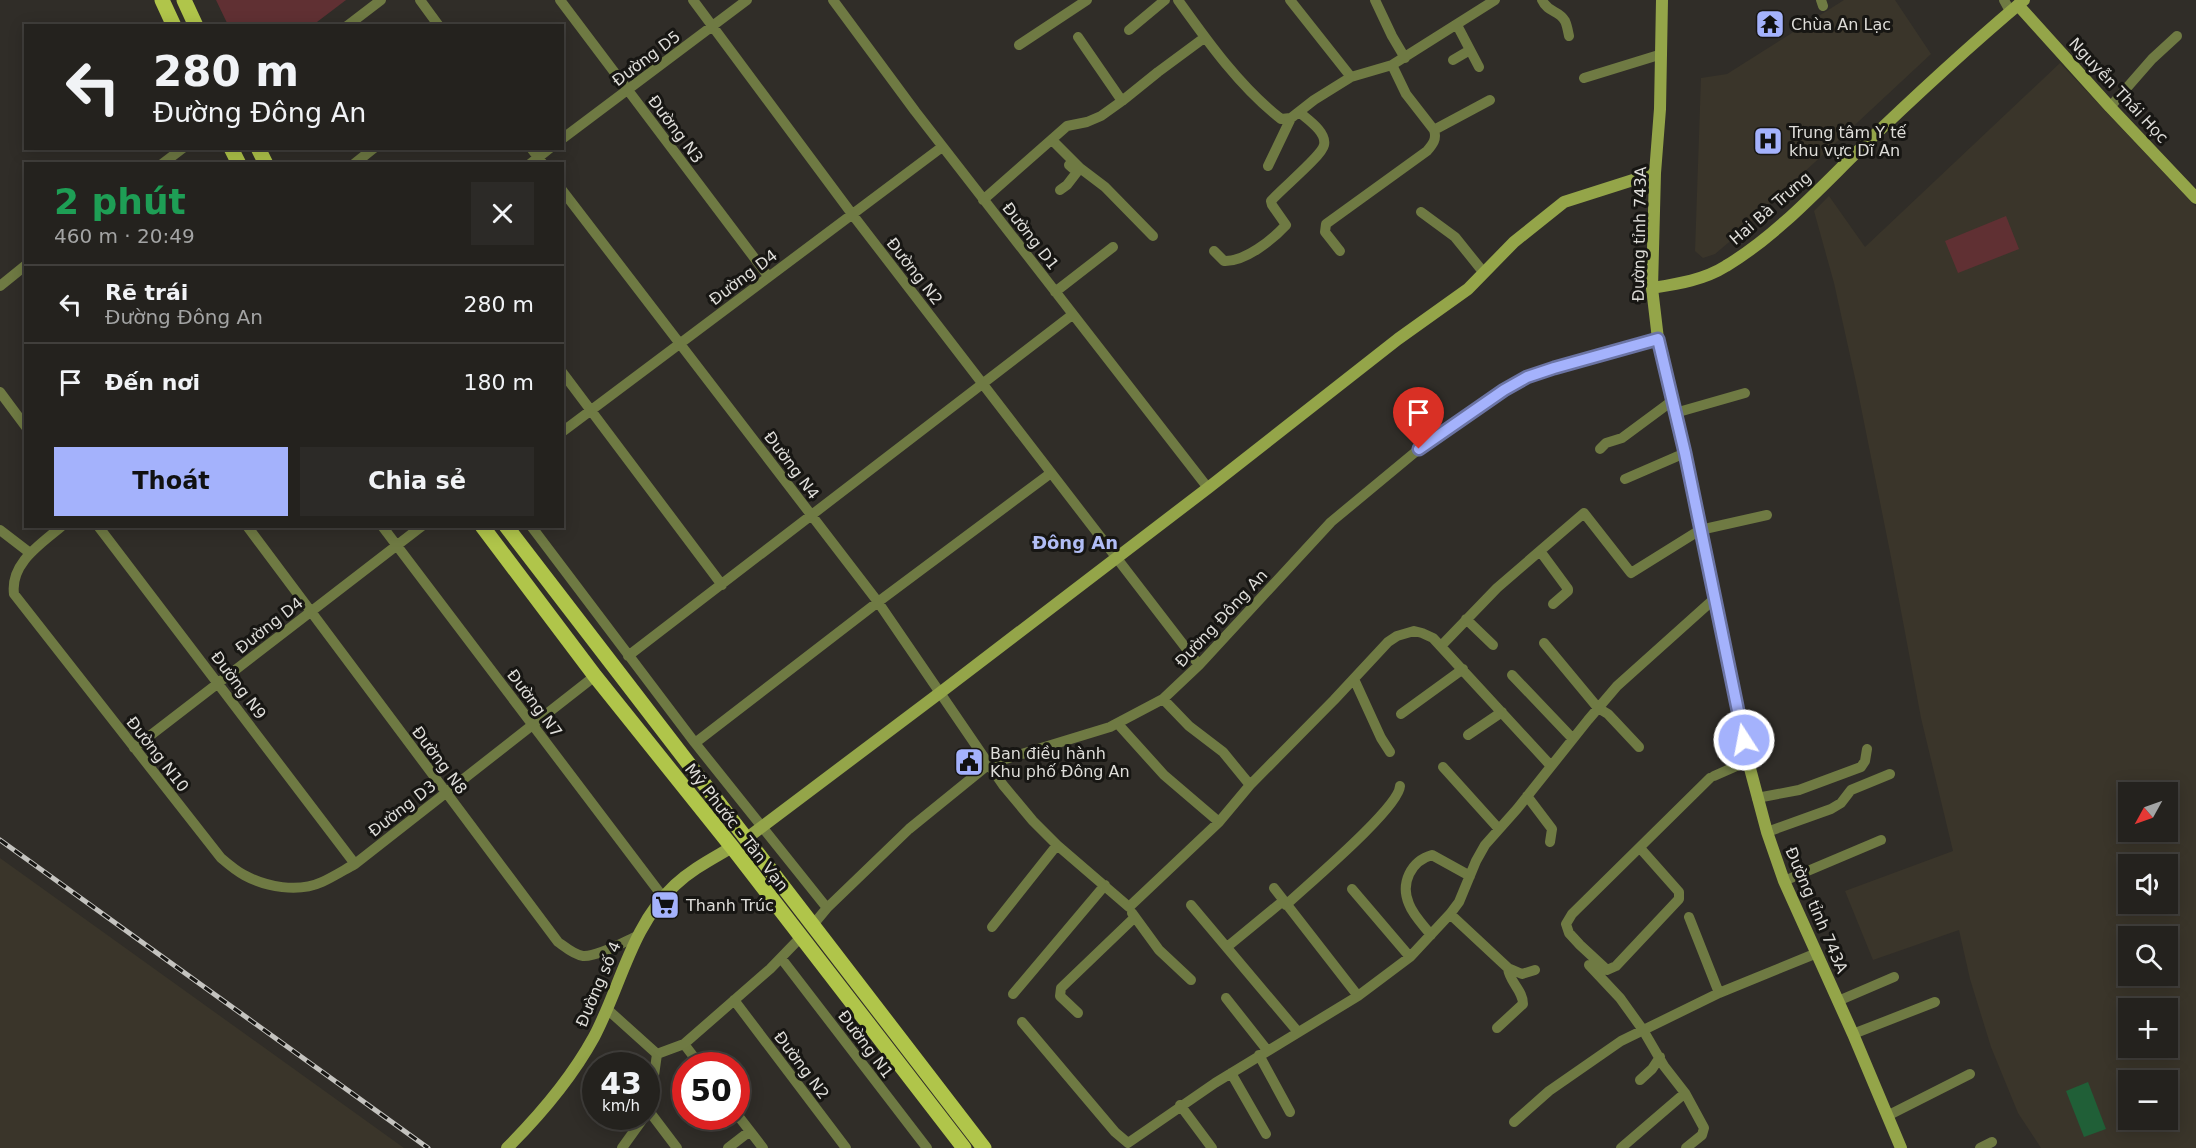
<!DOCTYPE html>
<html lang="vi">
<meta charset="utf-8">
<style>
body{margin:0;font-family:"DejaVu Sans",sans-serif;background:#2c2a27;color:#f1f3f6;height:100vh;display:flex;flex-direction:column;font-size:22px;white-space:nowrap}
*{box-sizing:border-box;margin:0}
p{font-size:20px;color:#a3a4a4}
.icon{flex:none;width:33px;height:33px;fill:none;stroke:currentColor;stroke-width:2;stroke-linecap:round;stroke-linejoin:round}
.map{position:relative;flex:1;overflow:hidden}
.panel{position:absolute;left:24px;top:162px;width:540px;height:366px;display:flex;flex-direction:column;background:#24221e;border-radius:0px;box-shadow:0 3px 15px #0003,0 0 0 2px #413f3c}
.panel>*{flex:none}
.guide{position:absolute;left:24px;top:24px;width:540px;height:126px;border-radius:0px;box-shadow:0 3px 15px #0003,0 0 0 2px #413f3c;background:#24221e;color:#f1f3f6;overflow:hidden}
.needle{width:39px;rotate:230deg}
.buttons{position:absolute;left:2118px;top:782px;display:grid;gap:12px}
.buttons a{display:grid;place-items:center;width:60px;height:60px;border-radius:0px;background:#24221e;box-shadow:0 3px 15px #0003,0 0 0 2px #413f3c;font-size:30px}
.speed{position:absolute;left:582px;top:1052px;display:flex;gap:12px;font-size:30px;font-weight:700;text-align:center}
.speed>*{display:grid;place-content:center;width:78px;height:78px;border-radius:50%;background:#24221e;box-shadow:0 3px 15px #0003,0 0 0 2px #413f3c;line-height:1}
.speed small{font-size:15px;font-weight:400}
.speed .limit{border:9px solid #d22;background:#fff;color:#111}
.pin{position:absolute;display:grid;place-items:center;width:51px;height:51px;color:#fff;margin:-62px -26px;border-radius:50% 50% 50% 0;rotate:-45deg;box-shadow:0 0 6px #0007}
.pin .icon{rotate:45deg}
.me{position:absolute;width:66px;margin:-33px;rotate:349deg;stroke-linejoin:round;filter:drop-shadow(0 0 4px #0008)}
.turn{display:flex;align-items:center;gap:21px;height:126px;padding:0 30px;font-size:27px}
.turn .icon{width:78px;height:78px;stroke-width:2.5}
.turn b{display:block;font-size:42px;line-height:51px}
.round{display:grid;place-items:center;flex:none;width:63px;height:63px;border-radius:0px;background:#2c2a27}
.overview{display:flex;align-items:center;justify-content:space-between;height:102px;padding:0 30px}
h1{font-size:36px;font-weight:700;line-height:45px;color:#1e9e55}
.primary-button{display:flex;gap:12px;margin-top:auto;padding:12px 30px}
.primary-button a{flex:1;height:69px;border-radius:0px;background:#a4b2fc;color:#111;font-size:24px;font-weight:700;line-height:69px;text-align:center}
.primary-button a+a{background:#2c2a27;color:#f1f3f6}
ul{padding:0;list-style:none}
li{display:flex;align-items:center;gap:18px;height:78px;padding:0 30px;border-top:2px solid #413f3c}
li div{flex:1}
li b{display:block;font-size:22px}
li em{font-style:normal}
.map>svg:first-child{display:block}
</style>
<div class="map">
<svg width="2196" height="1148" viewBox="0 0 2196 1148">
<rect width="100%" height="100%" fill="#302d28"/>
<!-- built -->
<path fill="#3a352a" fill-rule="evenodd" d="M1844,0h51l36,54 -203,189 -13,11 -12,4 -8,-7 6,-173 26,-4z
M2060,63l136,144v941h-155l-23,-35 -27,-66 -21,-68 -11,-49 -86,30 -28,-69 108,-40 -32,-133 -31,-166 -33,-165 -23,-104 -20,-72 15,-15 36,51zM2128,792h40v39h-40zM2128,864h40v39h-40zM2128,936h40v39h-40zM2128,1008h40v39h-40zM2128,1080h40v39h-40z
M0,858l404,290h-404z"/>
<!-- green -->
<path fill="#603033" d="M216,0h130l-33,25h-85z
M2006,216l13,33 -61,24 -13,-32z"/>
<!-- water -->
<path fill="#205f37" d="M2088,1082l18,47 -22,8 -18,-46z"/>
<g fill="none" stroke-linecap="round" stroke-linejoin="round">
<!-- street -->
<path stroke="#6f7a43" stroke-width="10" d="M420,0l19,26
M560,0l208,276
M693,0l159,214 347,451
M833,0l82,111 293,377
M1178,0c30,42 62,87 103,119l10,-1 23,-18 37,-23 41,-12
M1290,0l61,77
M1375,0l17,36 13,22
M1542,0c6,13 17,10 23,21 2,4 3,10 4,15
M1821,0l2,6
M2004,0l6,11
M1457,25l22,42
M347,26l34,-26
M1129,30l36,-30
M1078,37l44,64 36,-29 46,-34
M1019,45l68,-45
M1453,60l17,-10
M1584,78l78,-24
M2110,107l42,-48 25,-23
M1434,130l56,-30
M562,139l185,-139
M1052,140l28,28 25,19 48,49
M531,148l12,16
M162,164l21,-16
M354,164l20,-16
M530,164l20,-16
M1268,166l23,-48
M562,190l316,412 125,183 30,36 24,24 72,62 90,-85 31,-37 84,-85 54,-58 9,-6 17,-5 8,2 11,5 118,128
M1060,190l7,-5 10,-13 -8,-7
M983,200l84,-74 20,-4 14,-6 21,-15
M1421,212l34,25 29,36
M1214,251l10,10c21,1 48,-21 62,-36l-14,-20 -1,-4c10,-12 51,-45 53,-56 3,-13 -17,-26 -25,-33
M1340,251l-15,-19 1,-8 101,-73c6,-7 10,-12 7,-21l-28,-36 -14,-29 103,-65
M0,286l26,-21
M1055,292l58,-45
M562,372l160,213
M0,392l26,35
M1675,413l70,-20
M562,432l380,-285
M1600,449l6,-6 16,-5 50,-37
M1625,479l60,-26
M62,526c-21,18 -52,37 -48,68l207,264c7,6 15,13 23,17 22,12 54,18 78,7 11,-5 22,-12 33,-18l240,-188
M98,526l257,338
M247,526l311,416c7,5 16,13 25,14 14,1 41,-14 54,-20
M382,526l281,371
M531,526l164,217 132,165
M0,530l30,23
M1540,551l28,38v2l-15,13
M1466,619l27,26
M1544,643l54,65 10,6 31,33
M1441,646l56,-58 87,-75 47,60 69,-43 67,-15
M628,656l444,-341
M1512,675l61,64
M1354,679l27,59 9,14
M1163,699l26,27 34,26 27,33
M1401,714l62,-45
M1118,724l46,51 55,47
M1468,735l34,-23
M695,743l183,-141 173,-129
M134,748l288,-222
M1443,767l55,61
M1714,776l34,-15
M1527,796l25,33 -2,13
M1757,798l42,-8 62,-23 4,-6 2,-12
M1767,832l64,-23 10,-6 10,-13 39,-16
M1640,848l39,44v7l-63,67 -9,4 -27,-25 -11,-12 -3,-9 6,-10 138,-136
M1784,881l97,-41
M1274,888l84,108
M1352,889l58,68
M1191,905l107,127
M1286,905c20,-19 113,-97 114,-119
M1132,913l27,37 32,30
M1450,914l58,54 14,6 13,-4
M1689,917l30,76
M812,926l15,-18 82,-79 80,-65 121,-37 53,-28 36,-34 132,-143 88,-73 85,-59 23,-13 27,-9 104,-29
M992,927l65,-82
M1431,935c-7,-9 -18,-20 -22,-31 -9,-21 2,-43 23,-49l38,21
M1227,947l56,-46
M781,958l146,190
M1589,965l31,33 23,32 21,36 21,27 19,35 -2,7 -16,13
M1013,994l92,-109
M1226,998l41,52
M734,1000l112,148
M1838,1001l56,-24
M607,1009l50,45 27,-10 86,-75 30,-31
M1078,1013l-18,-17 1,-8 74,-71
M1022,1022l93,110 13,11 87,-60 143,-87 52,-39 40,-43 9,-12 17,-41 9,-16 32,-36 71,-89 29,-34 97,-87
M1497,1028l26,-24c0,-14 -14,-22 -15,-36
M1853,1034l82,-32
M684,1044l16,21
M1259,1055l31,57
M1231,1073l35,61
M1640,1080l12,-11 8,-12
M1180,1105l32,43
M649,1111l28,37
M736,1113l27,35
M646,1114l3,-3 8,-57
M1887,1116l83,-42
M1514,1122l35,-31 72,-50 98,-48 98,-40
M622,1148l23,-32
M728,1148l22,-17
M1621,1148l64,-55
M1980,1148l12,-6"/>
<!-- secondary -->
<path stroke="#94a549" stroke-width="12" d="M1662,0l-2,109 -5,64 -3,115 6,51 27,114 63,308 19,71 17,49 69,153 48,114
M2018,5l92,102 86,91
M1652,288c25,-4 52,-8 74,-22 50,-30 92,-76 133,-116 54,-52 108,-102 165,-150
M747,838l194,-146 267,-204 190,-149 70,-50 46,-47 50,-40 91,-29
M507,1148c33,-33 64,-69 87,-111 27,-51 37,-111 81,-152 17,-16 37,-26 57,-38"/>
<!-- primary -->
<path stroke="#b0c54a" stroke-width="15" d="M162,0l12,26
M184,0l12,26
M231,148l8,16
M258,148l8,16
M482,526l113,150 137,171 232,301
M506,526l478,622"/>
<!-- rail casing -->
<g stroke="#c4c3bf" stroke-width="5">
<path id="rail" d="M0,840l428,308"/>
</g>
<!-- rail -->
<use href="#rail" stroke="#171613" stroke-width="3" stroke-dasharray="9" stroke-linecap="butt"/>
</g>
<g fill="none" stroke-linecap="round" stroke-linejoin="round">
<!-- route casing -->
<g stroke="#6b74a4" stroke-width="15">
<path id="route" d="M1419,449l85,-59 23,-13 27,-9 104,-29 27,114 59,287"/>
</g>
<!-- route -->
<use href="#route" stroke="#a4b2fc" stroke-width="10"/>
</g>
<!-- icons -->
<defs>
<g id="temple-square" transform="scale(1.5)"><rect x="-9" y="-9" width="18" height="18" rx="4" fill="#a4b2fc" stroke="#171613"/><path d="M0-6L5-2H3V0L6.5 2.5H4V6H1.5V3h-3V6H-4V2.5H-6.5L-3 0V-2H-5Z" fill="#111"/></g>
<g id="hospital-square" transform="scale(1.5)"><rect x="-9" y="-9" width="18" height="18" rx="4" fill="#a4b2fc" stroke="#171613"/><path d="M-5-5h3v3.5h4V-5h3V5h-3V1.5h-4V5h-3Z" fill="#111"/></g>
<g id="civic-square" transform="scale(1.5)"><rect x="-9" y="-9" width="18" height="18" rx="4" fill="#a4b2fc" stroke="#171613"/><path d="M-.6-6.5H3V-4.5H.6V-3L4-1V1h2V6H-6V1h2V-1L-.6-3ZM-1.2 2.5V6h2.4V2.5Z" fill="#111"/></g>
<g id="supermarket-square" transform="scale(1.5)"><rect x="-9" y="-9" width="18" height="18" rx="4" fill="#a4b2fc" stroke="#171613"/><path d="M-6-5.5h2.5l.6 2H6L4.5 2H-2.5L-4.4-4H-6ZM-1.5 3.2a1.3 1.3 0 1 0 .1 0ZM3 3.2a1.3 1.3 0 1 0 .1 0Z" fill="#111"/></g>
</defs>
<g fill-rule="evenodd">
<use href="#temple-square" x="1770" y="24"/>
<use href="#hospital-square" x="1768" y="141"/>
<use href="#civic-square" x="969" y="762"/>
<use href="#supermarket-square" x="665" y="905"/>
</g>
<g text-anchor="middle" stroke-width="6" stroke-linejoin="round" paint-order="stroke">
<!-- poi labels -->
<g font-size="16" fill="#deddd9" stroke="#171613" text-anchor="start">
<text x="1791" y="30">Chùa An Lạc</text>
<text x="1789" y="138">Trung tâm Y tế<tspan x="1789" dy="18">khu vực Dĩ An</tspan></text>
<text x="990" y="759">Ban điều hành<tspan x="990" dy="18">Khu phố Đông An</tspan></text>
<text x="686" y="911">Thanh Trúc</text>
</g>
<!-- street labels -->
<g font-size="16" fill="#deddd9" stroke="#171613">
<text transform="translate(646 58) rotate(-37)" y="6">Đường D5</text>
<text transform="translate(2119 90) rotate(47)" y="6">Nguyễn Thái Học</text>
<text transform="translate(676 129) rotate(53)" y="6">Đường N3</text>
<text transform="translate(1770 208) rotate(-41)" y="6">Hai Bà Trưng</text>
<text transform="translate(1639 234) rotate(-89)" y="6">Đường tỉnh 743A</text>
<text transform="translate(1031 236) rotate(52)" y="6">Đường D1</text>
<text transform="translate(915 271) rotate(52)" y="6">Đường N2</text>
<text transform="translate(743 277) rotate(-37)" y="6">Đường D4</text>
<text transform="translate(792 465) rotate(53)" y="6">Đường N4</text>
<text transform="translate(1221 618) rotate(-47)" y="6">Đường Đông An</text>
<text transform="translate(269 625) rotate(-38)" y="6">Đường D4</text>
<text transform="translate(239 685) rotate(53)" y="6">Đường N9</text>
<text transform="translate(535 703) rotate(53)" y="6">Đường N7</text>
<text transform="translate(158 754) rotate(52)" y="6">Đường N10</text>
<text transform="translate(440 760) rotate(53)" y="6">Đường N8</text>
<text transform="translate(402 808) rotate(-38)" y="6">Đường D3</text>
<text transform="translate(737 827) rotate(52)" y="6">Mỹ Phước - Tân Vạn</text>
<text transform="translate(1817 910) rotate(67)" y="6">Đường tỉnh 743A</text>
<text transform="translate(598 984) rotate(-67)" y="6">Đường số 4</text>
<text transform="translate(866 1044) rotate(53)" y="6">Đường N1</text>
<text transform="translate(802 1065) rotate(53)" y="6">Đường N2</text>
</g>
<!-- neighbourhood labels -->
<g font-size="18" font-weight="bold" fill="#b1bdf5" stroke="#171613">
<text x="1075" y="549">Đông An</text>
</g>
</g>
</svg>
<div class="buttons">
<a><svg class="needle" viewBox="-14 -14 28 28"><path d="M0-13l5 13h-10z" fill="#e53935"/><path d="M0 13l5-13h-10z" fill="#a3a4a4"/></svg></a>
<a><svg class="icon" aria-label="sound" viewBox="0 0 24 24"><path d="M4 9h4l5-4v14l-5-4H4zM17 9q2 3 0 6"/></svg></a>
<a><svg class="icon" aria-label="search" viewBox="0 0 24 24"><circle cx="10" cy="10" r="6"/><path d="M15 15l6 6"/></svg></a>
<a>+</a>
<a>−</a>
</div>
<div class="speed"><div>43<small>km/h</small></div><div class="limit">50</div></div>
<div class="pin" style="left:1419px;top:449px;background:#d93025"><svg class="icon" aria-label="arrive" viewBox="0 0 24 24"><path d="M6 21V4h12l-3 4 3 4H6"/></svg></div>
<svg class="me" style="left:1744px;top:740px" viewBox="-20 -20 40 40"><circle r="17" fill="#a4b2fc" stroke="#fff" stroke-width="3"/><path d="M0-11L8 9 0 5-8 9z" fill="#fff"/></svg>
<div class="guide">
<div class="turn"><svg class="icon" aria-label="left" viewBox="0 0 24 24"><path d="M17 20v-9H6M10 6l-5 5 5 5"/></svg><div><b>280 m</b>Đường Đông An</div></div>
</div>
<section class="panel">
<div class="overview"><div><h1>2 phút</h1><p>460 m · 20:49</p></div><a class="round"><svg class="icon" aria-label="close" viewBox="0 0 24 24"><path d="M6 6l12 12M18 6L6 18"/></svg></a></div>
<ul>
<li><svg class="icon" aria-label="left" viewBox="0 0 24 24"><path d="M17 20v-9H6M10 6l-5 5 5 5"/></svg><div><b>Rẽ trái</b><p>Đường Đông An</p></div><em>280 m</em></li>
<li><svg class="icon" aria-label="arrive" viewBox="0 0 24 24"><path d="M6 21V4h12l-3 4 3 4H6"/></svg><div><b>Đến nơi</b></div><em>180 m</em></li>
</ul>
<div class="primary-button"><a>Thoát</a><a>Chia sẻ</a></div>
</section>
</div>
